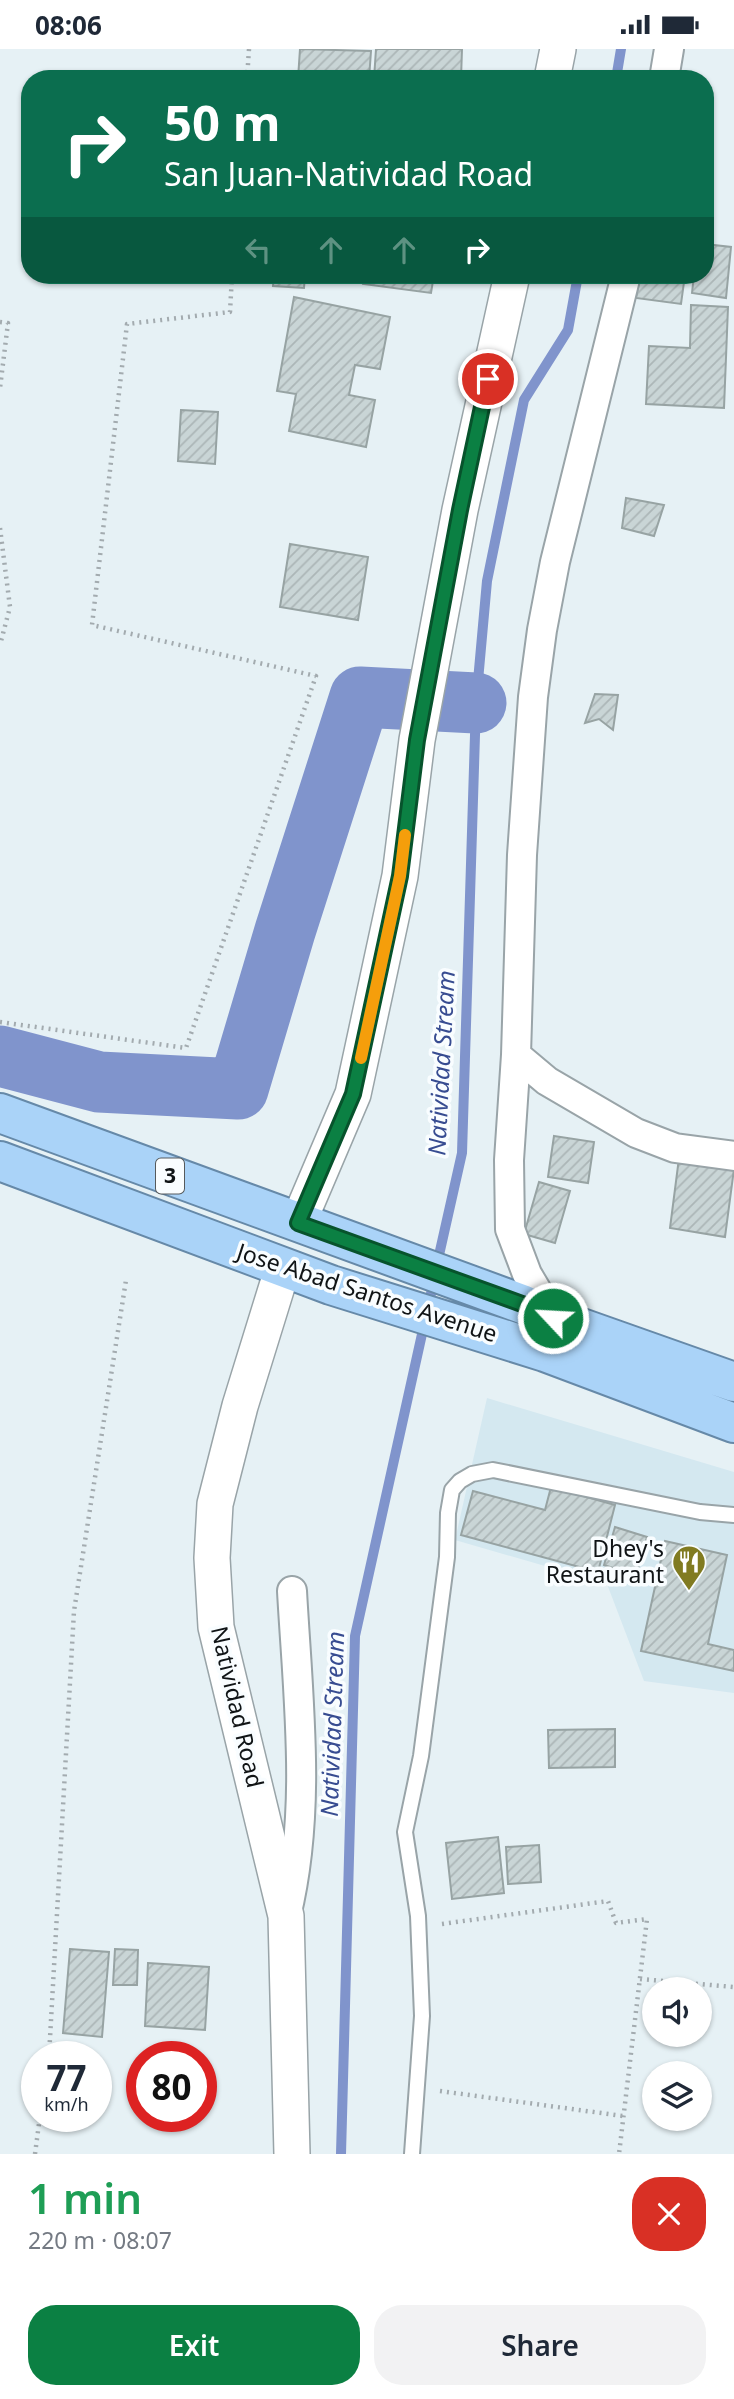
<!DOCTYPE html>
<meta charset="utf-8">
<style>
body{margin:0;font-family:"Noto Sans",sans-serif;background:#f2f2f3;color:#1f2937;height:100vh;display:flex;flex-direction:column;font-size:26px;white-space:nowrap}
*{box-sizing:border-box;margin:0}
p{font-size:23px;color:#747a83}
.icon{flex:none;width:38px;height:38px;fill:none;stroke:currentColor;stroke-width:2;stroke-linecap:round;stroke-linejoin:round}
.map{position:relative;height:2105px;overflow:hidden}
.side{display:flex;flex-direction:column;background:#fff;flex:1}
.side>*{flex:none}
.banner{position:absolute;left:21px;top:21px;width:693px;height:214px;border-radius:28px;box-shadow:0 2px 5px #0004;background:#0b6e4f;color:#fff;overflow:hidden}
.tools{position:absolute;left:642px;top:1928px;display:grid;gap:14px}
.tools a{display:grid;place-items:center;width:70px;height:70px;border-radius:50%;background:#fff;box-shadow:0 2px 5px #0004;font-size:35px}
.speed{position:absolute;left:21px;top:1992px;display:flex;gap:14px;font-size:35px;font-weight:700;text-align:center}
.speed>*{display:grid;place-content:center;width:91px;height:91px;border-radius:50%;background:#fff;box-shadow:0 2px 5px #0004;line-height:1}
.speed small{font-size:18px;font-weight:400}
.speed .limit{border:10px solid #d22;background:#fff;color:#111}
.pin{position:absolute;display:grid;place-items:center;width:60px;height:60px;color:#fff;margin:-30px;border:4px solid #fff;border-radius:50%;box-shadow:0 2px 7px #0007}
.me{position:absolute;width:77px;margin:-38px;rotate:295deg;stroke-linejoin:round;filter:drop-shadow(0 0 5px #0008)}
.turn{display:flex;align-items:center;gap:24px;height:147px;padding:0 28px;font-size:32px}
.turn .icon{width:91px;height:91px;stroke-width:2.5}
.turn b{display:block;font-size:49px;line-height:60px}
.lanes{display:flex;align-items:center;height:66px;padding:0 28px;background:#0003;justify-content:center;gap:35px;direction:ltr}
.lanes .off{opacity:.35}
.round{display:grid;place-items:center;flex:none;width:74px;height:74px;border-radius:28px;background:#f2f2f3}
.head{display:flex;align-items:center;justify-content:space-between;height:119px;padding:0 28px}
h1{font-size:42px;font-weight:600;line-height:52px;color:#1e9e55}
.cta{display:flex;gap:14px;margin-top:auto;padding:14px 28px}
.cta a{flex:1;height:80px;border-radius:28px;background:#0b8043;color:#fff;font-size:28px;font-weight:600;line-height:80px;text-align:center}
.cta a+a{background:#f2f2f3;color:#1f2937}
.status{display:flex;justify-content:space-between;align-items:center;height:49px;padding:0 35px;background:#fff;direction:ltr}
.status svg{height:19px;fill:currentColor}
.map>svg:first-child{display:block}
</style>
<div class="status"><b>08:06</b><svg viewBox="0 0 49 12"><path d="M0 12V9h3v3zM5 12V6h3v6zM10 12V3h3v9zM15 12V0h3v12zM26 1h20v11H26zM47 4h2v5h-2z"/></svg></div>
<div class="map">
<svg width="734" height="2105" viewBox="0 0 734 2105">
<defs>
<pattern id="building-hatch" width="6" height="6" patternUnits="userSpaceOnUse" patternTransform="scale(1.75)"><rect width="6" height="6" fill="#c9d5d6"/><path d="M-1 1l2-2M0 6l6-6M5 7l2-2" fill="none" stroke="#acb6b7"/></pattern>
</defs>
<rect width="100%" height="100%" fill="#e6f1f5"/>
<!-- built -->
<path fill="#d4e8f0" d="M487,1349l247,74v221l-90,-12 -37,-97 -152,-44z"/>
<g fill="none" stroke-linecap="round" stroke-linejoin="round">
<!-- stream -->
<path stroke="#8094cc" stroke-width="10" d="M616,30l5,-30
M437,1215l25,-111 14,-450 11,-122 37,-181 44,-70 10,-55
M341,2105l14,-518 79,-356"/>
<!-- river -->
<path stroke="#8094cc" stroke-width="61" d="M0,1007l99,26 139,7 47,-158 75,-234 116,6"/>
</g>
<!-- building -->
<path fill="url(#building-hatch)" stroke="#97a3a3" stroke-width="2" d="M300,0l71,2 -2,28h-71z
M376,0h86l-1,30h-87z
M705,195l26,3 -5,51 -34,-5 2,-18h11z
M274,226h31l-1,13 -31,-2z
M364,226h70l-3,18 -68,-9z
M640,226h45l-4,29 -45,-6z
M294,248l96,20 -10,52 -25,-4 -6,30 26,5 -9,47 -77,-16 7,-37 -19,-3z
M691,256l37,2 -4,101 -78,-4 3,-58 41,2z
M181,361l37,2 -3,52 -37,-3z
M626,449l38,7 -10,31 -32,-8z
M290,495l78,13 -10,63 -78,-13z
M595,645l23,1 -5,35 -14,-11 -14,4z
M554,1087l40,6 -6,41 -40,-6z
M679,1109l55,11 -9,68 -55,-9z
M539,1133l31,9 -15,52 -31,-9z
M551,1438l64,18 -17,67 -137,-37 12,-44 72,19z
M615,1478l32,10 -11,39 -32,-11z
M665,1492l62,14 -19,89 26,6v21l-93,-20z
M615,1680v38l-66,1 -1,-38z
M498,1788l6,56 -52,6 -6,-56z
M539,1796l2,37 -33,2 -2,-37z
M70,1900l39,3 -7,85 -39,-4z
M115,1900l23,1 -1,35h-24z
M148,1914l61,4 -4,63 -60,-4z"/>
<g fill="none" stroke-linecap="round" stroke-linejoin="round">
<!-- service casing -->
<g stroke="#99a4a8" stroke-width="18">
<path id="service" d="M412,2105l10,-138 -4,-100 -13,-84 16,-76 26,-199 1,-44 4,-23 8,-9 12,-7 21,-4 207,42 34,3"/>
</g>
<!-- minor casing -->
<g stroke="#99a4a8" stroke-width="32">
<path id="minor" d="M664,30l5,-30
M626,226l-71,287 -13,68 -9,67 -11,158 -6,200 31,26 89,52 39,15 59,8
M516,1006l-7,105 1,69 17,45 26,44
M286,1867c26,-106 12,-217 6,-325"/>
</g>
<!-- tertiary casing -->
<g stroke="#99a4a8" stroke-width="38">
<path id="tertiary" d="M552,30l6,-30
M298,1174l55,-129 47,-218 17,-136 43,-230 52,-235
M283,1218l-43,139 -25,98 -3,54 4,69 70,289 6,238"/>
</g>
<!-- trunk casing -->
<g stroke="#6689a8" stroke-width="42">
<path id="trunk" d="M0,1064l522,191 31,14 181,64
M0,1112l331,124 214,67 189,71"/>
</g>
<!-- path -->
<path stroke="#a3abaf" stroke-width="4.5" stroke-dasharray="2 5" stroke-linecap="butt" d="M247,30l2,-30
M0,273l8,1 -8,65
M0,479l10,79 -10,38
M0,973l186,26 130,-372 -224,-51 35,-301 103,-12 2,-37
M442,1875l166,-23 8,22 31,-4 -28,235
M640,1930l94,8
M49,2007l25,-445 52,-331
M440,2042l183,25
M35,2105l5,-38"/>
<!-- service -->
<use href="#service" stroke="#fff" stroke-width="14"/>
<!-- minor -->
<use href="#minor" stroke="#fff" stroke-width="28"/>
<!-- tertiary -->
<use href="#tertiary" stroke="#fff" stroke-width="35"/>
<!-- trunk -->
<use href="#trunk" stroke="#aad3f8" stroke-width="38"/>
</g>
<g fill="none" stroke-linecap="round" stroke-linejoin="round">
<!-- route casing -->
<g stroke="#07532c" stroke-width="18">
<path id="route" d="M488,330l-28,131 -43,230 -17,136 -47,218 -55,129 224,81 31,14"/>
</g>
<!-- route -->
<use href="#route" stroke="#0b8043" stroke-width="12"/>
<!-- slow -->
<path stroke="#f59e0b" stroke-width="12" d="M361,1009l39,-182 5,-41"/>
</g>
<!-- icons -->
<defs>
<g id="restaurant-pin" transform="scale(1.75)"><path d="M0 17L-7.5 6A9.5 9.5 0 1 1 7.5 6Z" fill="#817b21" stroke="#f9fdff"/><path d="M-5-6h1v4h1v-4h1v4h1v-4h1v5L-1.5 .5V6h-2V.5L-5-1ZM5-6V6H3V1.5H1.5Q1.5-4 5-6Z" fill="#fff"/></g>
</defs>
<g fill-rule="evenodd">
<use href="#restaurant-pin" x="689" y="1513"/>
</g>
<g text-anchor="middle" stroke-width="7" stroke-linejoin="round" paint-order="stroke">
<!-- shield labels -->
<rect fill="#f9fdff" stroke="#565a5c" stroke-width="2" x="156" y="1109.5" width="28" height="35" rx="5"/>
<g font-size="21" font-weight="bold" fill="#101416">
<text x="170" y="1134">3</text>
</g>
<!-- street labels -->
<g font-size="23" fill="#101416" stroke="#f9fdff">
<text transform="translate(367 1244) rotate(18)" y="8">Jose Abad Santos Avenue</text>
<text transform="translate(237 1658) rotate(77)" y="8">Natividad Road</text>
</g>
<!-- poi labels -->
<g font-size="23" fill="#101416" stroke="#f9fdff" text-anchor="end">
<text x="664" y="1508">Dhey's<tspan x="664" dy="26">Restaurant</tspan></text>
</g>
<!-- water labels -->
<g font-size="24" font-style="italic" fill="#374c91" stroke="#f9fdff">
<text transform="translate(442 1014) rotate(-87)" y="8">Natividad Stream</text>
<text transform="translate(333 1675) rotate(-88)" y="8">Natividad Stream</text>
</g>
</g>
</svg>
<div class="tools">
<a><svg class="icon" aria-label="sound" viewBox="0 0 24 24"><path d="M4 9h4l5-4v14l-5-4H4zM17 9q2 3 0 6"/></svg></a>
<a><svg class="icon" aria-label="layers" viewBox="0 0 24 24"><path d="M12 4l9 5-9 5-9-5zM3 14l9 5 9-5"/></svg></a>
</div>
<div class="speed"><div>77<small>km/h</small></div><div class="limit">80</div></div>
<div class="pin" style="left:488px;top:330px;background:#d93025"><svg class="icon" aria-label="arrive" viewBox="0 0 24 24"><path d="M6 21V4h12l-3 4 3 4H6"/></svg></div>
<svg class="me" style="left:553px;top:1269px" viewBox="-20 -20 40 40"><circle r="17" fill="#0b8043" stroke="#fff" stroke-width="3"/><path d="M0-11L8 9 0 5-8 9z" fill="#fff"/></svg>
<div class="banner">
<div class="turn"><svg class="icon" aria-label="right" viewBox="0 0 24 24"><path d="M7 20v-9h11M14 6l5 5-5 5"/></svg><div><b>50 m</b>San Juan-Natividad Road</div></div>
<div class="lanes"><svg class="icon off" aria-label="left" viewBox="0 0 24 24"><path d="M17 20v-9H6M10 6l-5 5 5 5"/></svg><svg class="icon off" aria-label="ahead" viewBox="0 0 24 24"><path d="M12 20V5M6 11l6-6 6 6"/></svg><svg class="icon off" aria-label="ahead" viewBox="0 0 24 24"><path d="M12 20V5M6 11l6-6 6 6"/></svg><svg class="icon" aria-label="right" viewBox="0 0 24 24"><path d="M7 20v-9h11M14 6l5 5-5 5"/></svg></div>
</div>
</div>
<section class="side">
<div class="head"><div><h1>1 min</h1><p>220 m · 08:07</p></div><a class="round" style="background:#d93025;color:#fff"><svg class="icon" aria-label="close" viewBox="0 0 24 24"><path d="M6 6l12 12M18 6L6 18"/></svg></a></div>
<div class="cta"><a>Exit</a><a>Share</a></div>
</section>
